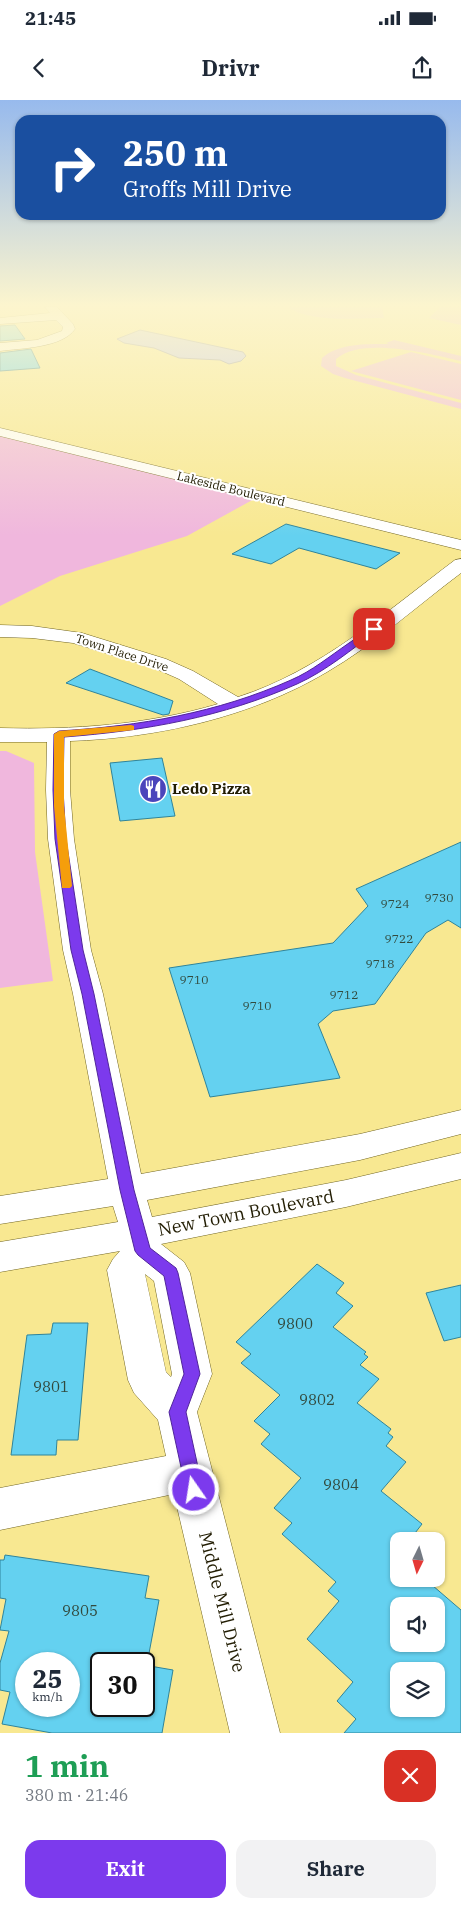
<!DOCTYPE html>
<meta charset="utf-8">
<style>
body{margin:0;font-family:"IBM Plex Serif",serif;background:#f2f2f3;color:#1f2937;height:100vh;display:flex;flex-direction:column;font-size:19px;white-space:nowrap}
*{box-sizing:border-box;margin:0}
p{font-size:16px;color:#747a83}
.icon{flex:none;width:28px;height:28px;fill:none;stroke:currentColor;stroke-width:2;stroke-linecap:round;stroke-linejoin:round}
.map{position:relative;height:1633px;overflow:hidden}
.details{display:flex;flex-direction:column;background:#fff;flex:1}
.details>*{flex:none}
.hud{position:absolute;left:15px;top:15px;width:431px;height:105px;border-radius:15px;box-shadow:0 1px 4px #0004;background:#1a4fa0;color:#fff;overflow:hidden}
.needle{width:32px;rotate:185deg}
.tools{position:absolute;left:390px;top:1432px;display:grid;gap:10px}
.tools a{display:grid;place-items:center;width:55px;height:55px;border-radius:10px;background:#fff;box-shadow:0 1px 4px #0004;font-size:25px}
.speed{position:absolute;left:15px;top:1552px;display:flex;gap:10px;font-size:25px;font-weight:700;text-align:center}
.speed>*{display:grid;place-content:center;width:65px;height:65px;border-radius:50%;background:#fff;box-shadow:0 1px 4px #0004;line-height:1}
.speed small{font-size:12px;font-weight:400}
.speed .limit{border:2px solid #111;border-radius:8px;background:#fff;color:#111}
.pin{position:absolute;display:grid;place-items:center;width:42px;height:42px;color:#fff;margin:-21px;border-radius:10px;box-shadow:0 2px 8px #0006}
.me{position:absolute;width:55px;margin:-28px;rotate:347deg;stroke-linejoin:round;filter:drop-shadow(0 0 4px #0008)}
.turn{display:flex;align-items:center;gap:18px;height:105px;padding:0 25px;font-size:22px}
.turn .icon{width:65px;height:65px;stroke-width:2.5}
.turn b{display:block;font-size:35px;line-height:42px}
.round{display:grid;place-items:center;flex:none;width:52px;height:52px;border-radius:15px;background:#f2f2f3}
.summary{display:flex;align-items:center;justify-content:space-between;height:85px;padding:0 25px}
h1{font-size:30px;font-weight:800;line-height:38px;color:#1e9e55}
.button{display:flex;gap:10px;margin-top:auto;padding:10px 25px}
.button a{flex:1;height:58px;border-radius:15px;background:#7c3aed;color:#fff;font-size:20px;font-weight:800;line-height:58px;text-align:center}
.button a+a{background:#f2f2f3;color:#1f2937}
.status{display:flex;justify-content:space-between;align-items:center;height:35px;padding:0 25px;background:#fff;direction:ltr}
.status svg{height:14px;fill:currentColor}
header{display:flex;justify-content:space-between;align-items:center;height:65px;padding:0 25px;background:#fff;font-size:22px;font-weight:800}
.map>svg:first-child{display:block}
</style>
<div class="status"><b>21:45</b><svg viewBox="0 0 49 12"><path d="M0 12V9h3v3zM5 12V6h3v6zM10 12V3h3v9zM15 12V0h3v12zM26 1h20v11H26zM47 4h2v5h-2z"/></svg></div>
<header><svg class="icon" aria-label="back" viewBox="0 0 24 24"><path d="M15 5l-7 7 7 7"/></svg>Drivr<svg class="icon" aria-label="share" viewBox="0 0 24 24"><path d="M12 15V3M7 8l5-5 5 5M5 13v7h14v-7"/></svg></header>
<div class="map">
<svg width="461" height="1633" viewBox="0 0 461 1633">
<rect width="100%" height="100%" fill="#f8e891"/>
<!-- green -->
<path fill="#f0b7dd" d="M288,207h94l2,11c-27,0 -74,5 -96,-11z
M440,207h21v18l-32,-7z
M394,240l67,16v5c-30,-7 -99,-25 -125,-2v7l20,9 105,28v6l-116,-31 -12,-4 -12,-8 1,-8c17,-15 45,-14 67,-14l-3,-1z
M411,252l50,12v36l-110,-29z
M0,336l256,62 -69,38 -127,40 -60,30z
M0,651h6l28,12 1,89 18,129 -53,7z"/>
<!-- water -->
<path fill="#bec4f5" stroke="#8f92ac" d="M140,230l103,22 3,4 -5,5 -12,3 -9,-4 -41,-2 -25,-10 -30,-5 -7,-4z"/>
<!-- building -->
<path fill="#64d1f0" stroke="#2f849b" fill-rule="evenodd" d="M15,225l10,14 -25,2v-15z
M31,249l9,19 -40,3v-18z
M286,424l114,29 -24,16 -77,-21 -28,16 -39,-10z
M90,569l83,32 -4,13 -6,1 -97,-32z
M162,658l13,58 -55,5 -10,-58z
M461,742v86l-13,-8 -22,13 -51,71 -42,7 -15,13 22,54 -130,19 -41,-129 164,-25 35,-37 -12,-17z
M317,1164l27,19 -8,10 17,13 -20,21 33,25 -2,2 4,3 -8,8 19,14 -22,24 34,26 -3,4 5,4 -7,9 20,16 -25,29 41,33 -10,13 5,4h-18v38h26l36,31v123h-117l12,-14 -19,-18 16,-19 -46,-43 32,-38 -11,-10 8,-9 -54,-48 10,-11 -18,-15 27,-30 -40,-34 9,-10 -16,-13 26,-26 -39,-32 10,-9 -15,-12zM399,1506h37v38h-37zM399,1571h37v38h-37z
M461,1185v52l-17,4 -18,-48z
M53,1223h35l-10,117h-21l-1,15h-45l16,-120 24,-1z
M5,1455l144,21 -4,22 14,2 -12,64h-46v42h43v-41l29,5 -11,63h-110l-50,-9 8,-32 -10,-2v-27l9,-32 -9,-1 6,-31 -6,-1v-38h4zM26,1564h43v42h-43z"/>
<g fill="none" stroke-linecap="round" stroke-linejoin="round">
<!-- minor casing -->
<g stroke="#726624" stroke-width="1">
<path id="minor" d="M45,207h12l16,17 2,5c-13,19 -54,19 -75,22v-8l37,-3 25,-9 1,-4 -7,-7 -56,4v-6l50,-5z
M461,459v14c-44,33 -86,71 -134,99 -76,45 -169,66 -257,69v49l4,49 17,111 12,44 38,180 219,-40 101,-24v24l-101,26 -213,40 5,17 194,-37 115,-27v26l-115,28 -185,37 23,18 6,11 22,101 -15,38 83,321h-50l-56,-239 -174,36v-42l166,-32 -8,-36 -24,-27 -6,-13 -21,-110 6,-11 7,-8 -120,21v-30l118,-20 -5,-16 -113,18v-28l108,-17 -35,-185 -10,-44 -15,-111 -2,-49 1,-48h-47v-14c73,2 147,-3 218,-24l-39,-25 -27,-12 -79,-24 -41,-5 -32,-1v-12l32,1 50,7 84,26 27,12 45,26c82,-26 149,-86 217,-137zM145,1174l9,7 18,93 -1,3 -5,-5z"/>
</g>
<!-- major casing -->
<g stroke="#726624" stroke-width="1">
<path id="major" d="M0,328l461,112v10l-461,-114z"/>
</g>
<!-- minor -->
<use href="#minor" fill="#fff" fill-rule="evenodd"/>
<!-- major -->
<use href="#major" fill="#fff" fill-rule="evenodd"/>
</g>
<!-- sky -->
<linearGradient id="sky" x2="0" y2="1"><stop stop-color="#97baed"/><stop offset="0.47" stop-color="#fcf5ce"/><stop offset="1" stop-color="#fcf5ce" stop-opacity="0"/></linearGradient>
<rect width="461" height="436" fill="url(#sky)"/>
<!-- route -->
<path fill="#7c3aed" stroke="#51269a" d="M374,527l4,2 -1,2c-25,18 -51,40 -80,53 -74,33 -152,47 -233,53l-1,53 3,49 17,111 11,44 40,196 16,58 26,20 2,5 22,101 -14,38 17,78 -2,6 -7,2 -6,-2 -2,-6 -17,-78 15,-38 -20,-98 -26,-21 -3,-4 -15,-61 -38,-196 -11,-44 -16,-111 -2,-49 1,-56 5,-3c81,-5 158,-18 232,-51 21,-9 39,-24 58,-37 8,-5 16,-13 25,-16z"/>
<!-- slow -->
<path fill="#f59e0b" d="M131,625l3,1v4l-70,7v69l8,80 -2,2h-8l-8,-82v-72l5,-3z"/>
<!-- icons -->
<defs>
<g id="restaurant-disc" transform="scale(1.4375)"><circle r="9.5" fill="#4b45bb" stroke="#fff"/><path d="M-5-6h1v4h1v-4h1v4h1v-4h1v5L-1.5 .5V6h-2V.5L-5-1ZM5-6V6H3V1.5H1.5Q1.5-4 5-6Z" fill="#fff"/></g>
</defs>
<g fill-rule="evenodd">
<use href="#restaurant-disc" x="153" y="689"/>
</g>
<g text-anchor="middle" stroke-width="4" stroke-linejoin="round" paint-order="stroke">
<!-- far-street labels -->
<g font-size="12" fill="#221d03" stroke="#fff">
<text transform="translate(231 389) rotate(14)" y="4">Lakeside Boulevard</text>
<text transform="translate(122 553) rotate(18)" y="4">Town Place Drive</text>
</g>
<!-- number labels -->
<g font-size="12" fill="#324a3e">
<text x="439" y="802">9730</text>
<text x="395" y="808">9724</text>
<text x="399" y="843">9722</text>
<text x="380" y="868">9718</text>
<text x="194" y="884">9710</text>
<text x="344" y="899">9712</text>
<text x="257" y="910">9710</text>
</g>
<!-- poi labels -->
<g font-size="15" font-weight="bold" fill="#221d03" stroke="#fff" text-anchor="start">
<text x="172" y="694">Ledo Pizza</text>
</g>
<!-- near-number labels -->
<g font-size="15" fill="#324a3e">
<text x="295" y="1229">9800</text>
<text x="51" y="1292">9801</text>
<text x="317" y="1305">9802</text>
<text x="341" y="1390">9804</text>
<text x="80" y="1516">9805</text>
</g>
<!-- near-street labels -->
<g font-size="18" fill="#221d03" stroke="#fff">
<text transform="translate(246 1113) rotate(-11)" y="6">New Town Boulevard</text>
<text transform="translate(222 1502) rotate(76)" y="6">Middle Mill Drive</text>
</g>
</g>
</svg>
<div class="tools">
<a><svg class="needle" viewBox="-14 -14 28 28"><path d="M0-13l5 13h-10z" fill="#e53935"/><path d="M0 13l5-13h-10z" fill="#747a83"/></svg></a>
<a><svg class="icon" aria-label="sound" viewBox="0 0 24 24"><path d="M4 9h4l5-4v14l-5-4H4zM17 9q2 3 0 6"/></svg></a>
<a><svg class="icon" aria-label="layers" viewBox="0 0 24 24"><path d="M12 4l9 5-9 5-9-5zM3 14l9 5 9-5"/></svg></a>
</div>
<div class="speed"><div>25<small>km/h</small></div><div class="limit">30</div></div>
<div class="pin" style="left:374px;top:529px;background:#d93025"><svg class="icon" aria-label="arrive" viewBox="0 0 24 24"><path d="M6 21V4h12l-3 4 3 4H6"/></svg></div>
<svg class="me" style="left:194px;top:1390px" viewBox="-20 -20 40 40"><circle r="17" fill="#7c3aed" stroke="#fff" stroke-width="3"/><path d="M0-11L8 9 0 5-8 9z" fill="#fff"/></svg>
<div class="hud">
<div class="turn"><svg class="icon" aria-label="right" viewBox="0 0 24 24"><path d="M7 20v-9h11M14 6l5 5-5 5"/></svg><div><b>250 m</b>Groffs Mill Drive</div></div>
</div>
</div>
<section class="details">
<div class="summary"><div><h1>1 min</h1><p>380 m · 21:46</p></div><a class="round" style="background:#d93025;color:#fff"><svg class="icon" aria-label="close" viewBox="0 0 24 24"><path d="M6 6l12 12M18 6L6 18"/></svg></a></div>
<div class="button"><a>Exit</a><a>Share</a></div>
</section>
